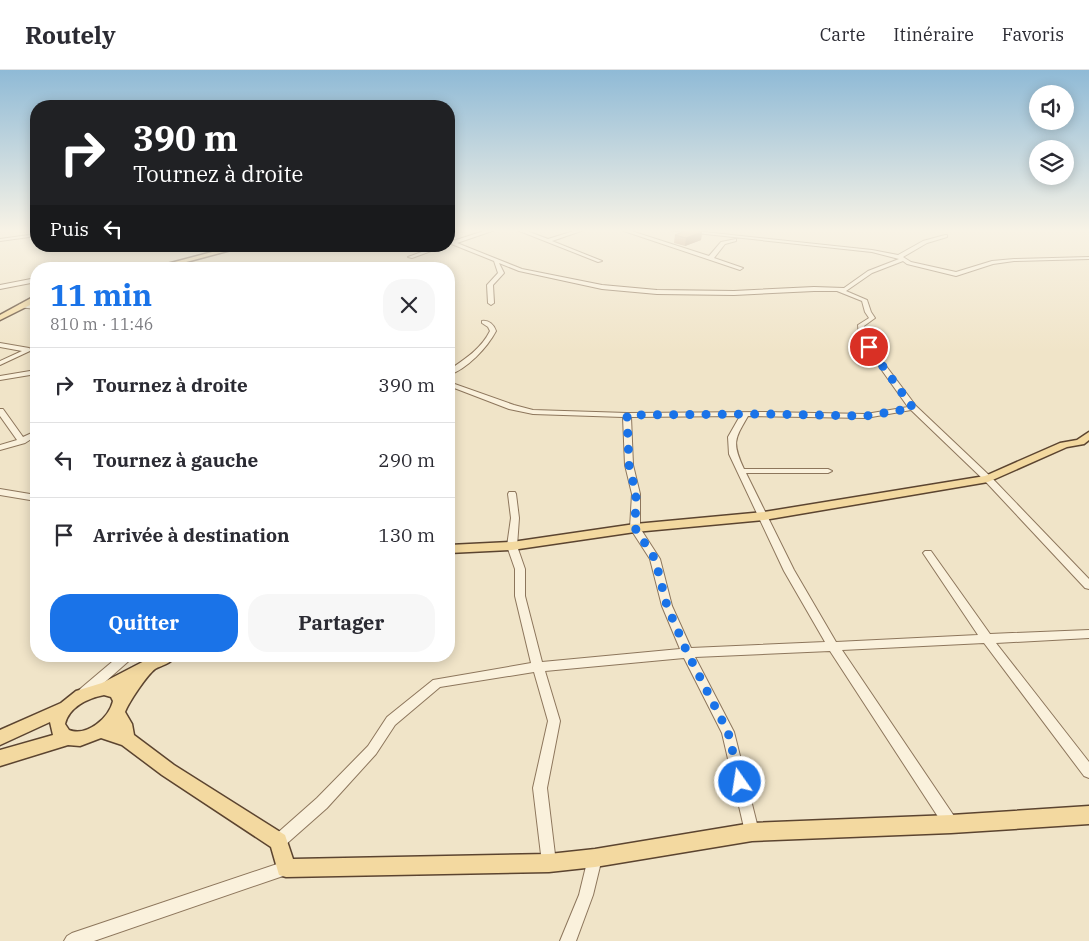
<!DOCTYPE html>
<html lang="fr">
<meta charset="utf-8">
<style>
body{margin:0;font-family:"IBM Plex Serif",serif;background:#f7f7f7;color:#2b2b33;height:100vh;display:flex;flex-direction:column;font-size:19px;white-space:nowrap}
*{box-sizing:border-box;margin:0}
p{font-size:16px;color:#7c7c81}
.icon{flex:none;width:28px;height:28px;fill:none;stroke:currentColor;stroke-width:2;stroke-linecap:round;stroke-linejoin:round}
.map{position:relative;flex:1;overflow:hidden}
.panel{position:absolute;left:30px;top:192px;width:425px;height:400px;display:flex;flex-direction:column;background:#fff;border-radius:20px;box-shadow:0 2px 12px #0003}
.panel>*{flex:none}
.guide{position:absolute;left:30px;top:30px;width:425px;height:152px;border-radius:20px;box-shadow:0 2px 12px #0003;background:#202124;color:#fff;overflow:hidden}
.buttons{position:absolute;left:1029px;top:15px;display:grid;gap:10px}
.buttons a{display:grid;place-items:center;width:45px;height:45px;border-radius:50%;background:#fff;box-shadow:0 2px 12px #0003;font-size:25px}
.pin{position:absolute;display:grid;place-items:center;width:42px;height:42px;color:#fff;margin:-21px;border:2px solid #fff;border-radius:50%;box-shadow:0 1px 5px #0007}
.me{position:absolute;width:55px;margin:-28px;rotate:347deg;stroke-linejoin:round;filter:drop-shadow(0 0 4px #0008)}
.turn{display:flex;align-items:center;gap:18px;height:105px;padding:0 20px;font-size:22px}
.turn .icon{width:65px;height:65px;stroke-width:2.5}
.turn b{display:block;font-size:35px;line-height:42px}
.then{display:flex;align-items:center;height:48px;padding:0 20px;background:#0003;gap:10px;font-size:19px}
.round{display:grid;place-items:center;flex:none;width:52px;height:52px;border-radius:20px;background:#f7f7f7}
.summary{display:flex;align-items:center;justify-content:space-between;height:85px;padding:0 20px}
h1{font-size:30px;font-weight:700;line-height:38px;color:#1a73e8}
.action{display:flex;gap:10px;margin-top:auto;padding:10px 20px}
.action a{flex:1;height:58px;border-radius:20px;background:#1a73e8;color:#fff;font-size:20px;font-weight:700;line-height:58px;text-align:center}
.action a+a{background:#f7f7f7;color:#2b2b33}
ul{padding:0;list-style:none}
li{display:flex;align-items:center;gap:15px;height:75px;padding:0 20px;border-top:1px solid #e1e1e2}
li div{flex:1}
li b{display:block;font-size:19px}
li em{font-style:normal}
header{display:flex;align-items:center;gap:30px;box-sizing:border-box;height:70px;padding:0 25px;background:#fff;border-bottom:1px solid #e1e1e2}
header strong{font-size:24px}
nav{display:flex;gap:28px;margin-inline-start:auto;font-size:18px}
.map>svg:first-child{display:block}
</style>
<header>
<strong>Routely</strong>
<nav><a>Carte</a><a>Itinéraire</a><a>Favoris</a></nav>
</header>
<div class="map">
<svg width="1089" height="871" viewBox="0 0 1089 871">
<rect width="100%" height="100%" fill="#f0e4c8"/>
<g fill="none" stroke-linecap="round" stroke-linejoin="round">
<!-- minor casing -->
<g stroke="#8d765c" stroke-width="2">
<path id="minor" d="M487,160h8l-38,13 65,26 80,16 55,5 77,1 80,-4 30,1 24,-17 31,-12 -27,-7 -204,-22h18l186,20 26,5 25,-14 22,-6h2v2l-20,6 -24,14 8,5 45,10 36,-11 22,-2 75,-2v2l-75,2 -21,3 -37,12 -49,-12 -4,-3 -31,12 -26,18 21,9 4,12 4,6 -11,8 1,12 51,68 75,71 98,102v10l-4,-1 -100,-107 -74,-71 -45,8 -118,-2c-14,24 -16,27 -4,53h84l4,2 -4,2h-82l48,97 42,72 142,-7 -55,-82 2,-2h6l59,83 99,-4v8l-93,5 93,119v16l-5,-2 -100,-133 -142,7 114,169 2,5 -2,5 -5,2 -5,-2 -116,-178 -135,6 39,75 25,100 -2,5 -5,2 -5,-2 -2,-5 -23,-99 -38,-75 -139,13 15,50 -13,67 9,75 -2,5 -5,2 -5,-2 -2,-5 -9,-75 15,-67 -14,-49 -94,15 -45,38 -19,29 -49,54 -43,38 -5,2 -5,-2 -2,-5 2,-5 43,-38 51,-52 19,-29 46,-37 98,-17 -16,-67v-27l-8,-23 4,-28 -3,-24 1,-2h6l1,2 3,24 -2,28 8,23v27l17,66 138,-13 -18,-43 -12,-47 -20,-31 2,-34 -7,-29 -2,-48 -90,-3 -24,-5 -60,-23v-4l65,23 19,5 94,3 138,-1 101,2 42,-7 -49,-69 -1,-13 11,-7 -4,-6 -3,-11 -25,-10h-23l-80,4 -77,-1 -55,-5 -83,-18 -20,-8 5,10 -11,12 1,18 -3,2 -3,-2 -1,-18 11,-12 -4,-12 -45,-18v-3l4,1zM740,346l-12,21 1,17 55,117 41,71 -134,6 -19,-42 -12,-47 -20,-31v-34l-7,-29 -2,-48z
M517,160h7l24,9 29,-9h7l-32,11 50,20 -4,1z
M621,160h7l81,26 12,-14 15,-3v2l-11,3 -11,14 29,10 -3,2z
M36,164v2l-36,5v-2z
M213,176h10l8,3 -2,1z
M438,176h7l-33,12 -4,-1z
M36,208v4l-36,7v-4z
M21,234l15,1v4l-17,-2v-2z
M482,251c7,-1 12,4 14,10 -9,17 -29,38 -47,44v-5c16,-11 32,-21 41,-39l-2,-4 -6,-4z
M0,273l29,5 3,2 -32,15v-4l22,-10 -22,-4z
M36,300v4l-36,6v-4z
M0,339h3l20,28 13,-6v5l-11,7 -25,7v-5l17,-5 -17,-24z
M0,419l36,6v6l-36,-6z
M119,586h13l-1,3 -43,38 -4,1 -4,-1 -2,-4 2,-4z
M595,781l5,2 2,5 -9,37 -17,46h-16l19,-46 9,-37 2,-5z
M286,791l5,2 2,5 -2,5 -5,2 -192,66h-30l3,-5 5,-3z"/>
</g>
<!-- major casing -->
<g stroke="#5b4430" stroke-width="3">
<path id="major" d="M235,176h11l-86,23h-12z
M33,227h3v5l-36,18v-5z
M1089,362v8l-5,4 -17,3 -79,35 -224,38 -129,12 -123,18 -63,3v-8l63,-3 123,-18 129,-12 221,-36 75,-33 17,-3z
M154,586h21c-4,8 -13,9 -20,13 -8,6 -26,33 -30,43l7,12 2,11 40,30 111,70 8,24 256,-5 46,-5 157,-26 199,-8 138,-9v18l-138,9 -199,8 -157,26 -46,5 -263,5 -7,-2 -8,-28 -109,-72 -40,-30 -21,-7 -21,8 -12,-1 -68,21v-16l53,-15 -3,-13 -50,23v-15l61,-27 15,-12 26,-8zM104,625l7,2 2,4c-4,17 -26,36 -44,29l-4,-6c4,-17 23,-26 39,-29z"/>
</g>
<!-- minor -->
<use href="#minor" fill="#faf1dc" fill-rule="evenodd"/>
<!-- major -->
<use href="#major" fill="#f3d9a0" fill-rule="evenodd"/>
</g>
<!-- wall -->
<path fill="#b2896c" d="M702,162l-1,8 -16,6 -11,-3 1,-8z"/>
<!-- shaded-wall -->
<path fill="#916f58" d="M702,162l-1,8 -16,6 1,-8z"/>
<!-- building -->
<path fill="#cf9f7d" stroke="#916f58" d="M687,160h9l6,2 -16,6 -11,-3z"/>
<!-- sky -->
<linearGradient id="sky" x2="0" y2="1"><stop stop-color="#8fbad6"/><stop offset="0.57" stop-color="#f8f3e6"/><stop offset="1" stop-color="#f8f3e6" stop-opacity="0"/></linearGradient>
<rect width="1089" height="282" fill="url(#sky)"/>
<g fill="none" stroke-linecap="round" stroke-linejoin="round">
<!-- route -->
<path stroke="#1a73e8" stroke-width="9" stroke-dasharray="0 16.2" d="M740,712l-12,-50 -41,-80 -20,-46 -12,-47 -20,-31 1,-34 -7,-29 -2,-50 138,-1 101,2 47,-8 -44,-61"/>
</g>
</svg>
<div class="buttons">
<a><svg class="icon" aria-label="sound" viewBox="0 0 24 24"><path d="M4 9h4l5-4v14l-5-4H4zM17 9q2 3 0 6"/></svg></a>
<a><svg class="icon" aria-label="layers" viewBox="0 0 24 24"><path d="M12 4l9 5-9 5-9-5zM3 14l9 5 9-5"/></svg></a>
</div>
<div class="pin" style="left:869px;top:277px;background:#d93025"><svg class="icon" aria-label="arrive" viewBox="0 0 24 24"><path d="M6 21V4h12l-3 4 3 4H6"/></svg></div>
<svg class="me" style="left:740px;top:712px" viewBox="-20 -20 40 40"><circle r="17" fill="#1a73e8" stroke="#fff" stroke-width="3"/><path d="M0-11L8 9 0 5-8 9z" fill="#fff"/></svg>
<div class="guide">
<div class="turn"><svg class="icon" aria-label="right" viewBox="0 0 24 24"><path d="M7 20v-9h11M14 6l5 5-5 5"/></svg><div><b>390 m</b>Tournez à droite</div></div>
<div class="then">Puis<svg class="icon" aria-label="left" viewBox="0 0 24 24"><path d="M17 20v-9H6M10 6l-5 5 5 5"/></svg></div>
</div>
<section class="panel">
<div class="summary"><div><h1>11 min</h1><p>810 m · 11:46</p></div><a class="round"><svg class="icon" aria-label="close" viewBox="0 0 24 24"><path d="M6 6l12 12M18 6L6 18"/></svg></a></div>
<ul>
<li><svg class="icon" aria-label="right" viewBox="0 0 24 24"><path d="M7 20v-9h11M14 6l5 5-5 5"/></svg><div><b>Tournez à droite</b></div><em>390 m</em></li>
<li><svg class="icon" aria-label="left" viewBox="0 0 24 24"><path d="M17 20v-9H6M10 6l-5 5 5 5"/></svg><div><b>Tournez à gauche</b></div><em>290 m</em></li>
<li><svg class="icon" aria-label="arrive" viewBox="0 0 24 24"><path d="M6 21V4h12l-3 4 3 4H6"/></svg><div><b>Arrivée à destination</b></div><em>130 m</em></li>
</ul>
<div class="action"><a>Quitter</a><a>Partager</a></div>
</section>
</div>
